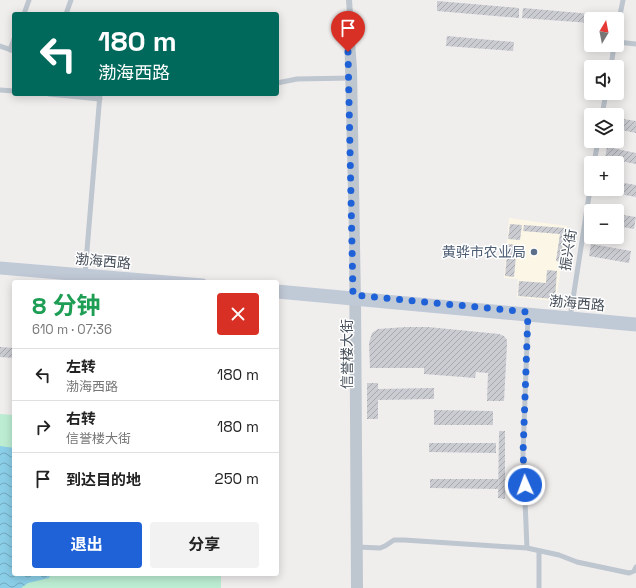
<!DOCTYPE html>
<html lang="zh">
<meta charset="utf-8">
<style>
body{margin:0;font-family:"Space Grotesk","Noto Sans SC",sans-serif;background:#f2f2f2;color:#222;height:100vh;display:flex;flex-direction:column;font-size:15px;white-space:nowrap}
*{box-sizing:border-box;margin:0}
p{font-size:13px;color:#767676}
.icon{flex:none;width:22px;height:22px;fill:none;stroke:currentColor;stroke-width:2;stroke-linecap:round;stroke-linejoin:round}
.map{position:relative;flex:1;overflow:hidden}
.side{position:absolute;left:12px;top:280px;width:267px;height:296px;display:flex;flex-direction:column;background:#fff;border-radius:4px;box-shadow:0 2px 10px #0003}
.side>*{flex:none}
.banner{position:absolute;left:12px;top:12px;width:267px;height:84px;border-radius:4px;box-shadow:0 2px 10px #0003;background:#00695c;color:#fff;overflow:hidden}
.needle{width:26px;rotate:10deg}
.tools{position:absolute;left:584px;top:12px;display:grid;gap:8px}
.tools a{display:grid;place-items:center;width:40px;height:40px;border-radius:4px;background:#fff;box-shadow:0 2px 10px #0003;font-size:20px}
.pin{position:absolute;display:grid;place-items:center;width:34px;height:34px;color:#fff;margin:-41px -17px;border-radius:50% 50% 50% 0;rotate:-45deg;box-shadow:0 0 4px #0007}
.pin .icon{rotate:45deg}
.me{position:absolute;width:44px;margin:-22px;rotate:358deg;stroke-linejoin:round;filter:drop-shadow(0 0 3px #0008)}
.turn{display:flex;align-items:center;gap:14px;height:84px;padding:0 20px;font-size:18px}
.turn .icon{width:52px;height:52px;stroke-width:2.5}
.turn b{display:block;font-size:28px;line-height:34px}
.round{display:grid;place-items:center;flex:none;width:42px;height:42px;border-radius:4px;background:#f2f2f2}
.headline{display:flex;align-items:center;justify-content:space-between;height:68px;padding:0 20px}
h1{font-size:24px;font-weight:700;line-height:30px;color:#1e9e55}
.action{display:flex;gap:8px;margin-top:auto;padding:8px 20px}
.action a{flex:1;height:46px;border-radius:4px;background:#1f62d8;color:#fff;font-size:16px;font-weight:700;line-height:46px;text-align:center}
.action a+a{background:#f2f2f2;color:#222}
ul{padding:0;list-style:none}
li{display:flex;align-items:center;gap:12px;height:52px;padding:0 20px;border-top:1px solid #e0e0e0}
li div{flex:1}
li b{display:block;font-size:15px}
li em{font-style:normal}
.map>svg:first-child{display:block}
</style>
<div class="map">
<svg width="636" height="588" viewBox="0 0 636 588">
<defs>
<pattern id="water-waves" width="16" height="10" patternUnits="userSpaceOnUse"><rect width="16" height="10" fill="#8bcee8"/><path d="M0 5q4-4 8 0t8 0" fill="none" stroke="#73aabf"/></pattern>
<pattern id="building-hatch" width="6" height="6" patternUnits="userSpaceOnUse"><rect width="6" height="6" fill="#caccd2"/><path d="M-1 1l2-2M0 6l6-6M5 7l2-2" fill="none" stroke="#a6a8ad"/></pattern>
</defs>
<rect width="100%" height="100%" fill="#f0eded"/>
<!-- commercial -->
<path fill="#fbf6e6" d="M509,218l58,8 -11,75 -39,-4 1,-18 -14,-1z"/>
<!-- green -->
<path fill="#bcedd3" d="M0,414l14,1v159h207v14h-221z"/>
<!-- water -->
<path fill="url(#water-waves)" d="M0,446l14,2v126h37l-2,4 -21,5 -7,5h-21z"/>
<!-- building -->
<path fill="url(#building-hatch)" d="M437,1l82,7v10l-82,-7z
M523,8l68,6 -1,9 -68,-5z
M447,36l67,6 -1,9 -67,-5z
M617,118l19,3v12l-19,-4z
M607,147l29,6v11l-31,-6z
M617,182l19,3v12l-38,-7 19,-1z
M617,214l19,3 -2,12 -17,-3z
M510,224l12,1 -2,15 -12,-1z
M524,225l41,3 -5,34 -4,-1 4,-27 -37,-3z
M508,244l9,1 -3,32 -9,-1z
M591,244l40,7 -2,12 -40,-7z
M547,270l10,1 -2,28 -37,-3 1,-15 27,2z
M406,327h22l71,7 5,2 3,4v4l-3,57h-17l1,-28 -12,-1 -1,6 -51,-4v-6h-54l-1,-25 3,-10 6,-4z
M0,347l14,1v10l-14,-1z
M367,383h11v6l56,-1v11l-56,1v19h-11z
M434,410l59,1v14h-59z
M499,431h6v68l-7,-1z
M429,443h67v10l-67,-1z
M430,479h68v10l-68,-1z"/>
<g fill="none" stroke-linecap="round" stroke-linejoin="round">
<!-- minor -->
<path stroke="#bec6cf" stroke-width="5" d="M24,14l5,-14
M66,14l5,-14
M617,30l6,-30
M617,42l19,2
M0,46l14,5
M10,50l4,-11
M611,67l3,-22
M277,83l20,-4 55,-1
M0,90l14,1
M49,94l51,5
M602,115l4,-22
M594,163l4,-22
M85,274l15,-180
M570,318l21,-135
M357,547l23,1 5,-2 9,-6h10l123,8 32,7 18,7 52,11 5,-2 2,-4
M527,548l-4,-94 5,-139
M539,551v37"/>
<!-- tertiary -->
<path stroke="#bec6cf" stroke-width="6" d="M349,0l5,69 4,233 2,286
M347,24l5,211 2,353"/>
<!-- secondary -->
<path stroke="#c0c9d6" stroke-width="7" d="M0,265l203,17
M0,271l130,11
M277,288l359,33
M277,295l359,33"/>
</g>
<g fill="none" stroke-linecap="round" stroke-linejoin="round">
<!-- route -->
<path stroke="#1f62d8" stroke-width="7" stroke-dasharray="0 12.6" d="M348,52l5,243 175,17 -5,142 2,31"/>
</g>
<!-- markers -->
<circle fill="#5c6f8a" stroke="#fff" stroke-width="1.5" cx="534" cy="252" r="4"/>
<g text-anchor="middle" stroke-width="3" stroke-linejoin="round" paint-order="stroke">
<!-- street labels -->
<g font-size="14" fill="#464f5a" stroke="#fff">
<text transform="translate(568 250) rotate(-81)" y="5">振兴街</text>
<text transform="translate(103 261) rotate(5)" y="5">渤海西路</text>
<text transform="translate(577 303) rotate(5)" y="5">渤海西路</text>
<text transform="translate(347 354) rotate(-90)" y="5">信誉楼大街</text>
</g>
<!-- service labels -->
<g font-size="14" fill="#4e5e75" stroke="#fff" text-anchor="end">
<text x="526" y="257">黄骅市农业局</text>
</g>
</g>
</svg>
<div class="tools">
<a><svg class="needle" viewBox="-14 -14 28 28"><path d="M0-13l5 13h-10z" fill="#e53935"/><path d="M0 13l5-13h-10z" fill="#767676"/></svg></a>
<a><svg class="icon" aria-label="sound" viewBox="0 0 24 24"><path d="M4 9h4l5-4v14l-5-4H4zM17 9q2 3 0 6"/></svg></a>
<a><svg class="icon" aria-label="layers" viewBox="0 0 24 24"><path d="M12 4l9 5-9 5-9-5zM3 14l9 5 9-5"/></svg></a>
<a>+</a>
<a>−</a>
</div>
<div class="pin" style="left:348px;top:52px;background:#d93025"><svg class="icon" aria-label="arrive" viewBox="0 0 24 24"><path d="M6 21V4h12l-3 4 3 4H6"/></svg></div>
<svg class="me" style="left:525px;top:485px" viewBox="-20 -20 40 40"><circle r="17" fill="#1f62d8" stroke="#fff" stroke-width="3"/><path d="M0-11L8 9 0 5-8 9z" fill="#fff"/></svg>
<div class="banner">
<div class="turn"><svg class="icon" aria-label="left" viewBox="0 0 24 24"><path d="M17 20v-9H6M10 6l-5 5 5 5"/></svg><div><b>180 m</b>渤海西路</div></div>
</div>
<section class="side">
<div class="headline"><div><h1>8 分钟</h1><p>610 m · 07:36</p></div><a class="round" style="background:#d93025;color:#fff"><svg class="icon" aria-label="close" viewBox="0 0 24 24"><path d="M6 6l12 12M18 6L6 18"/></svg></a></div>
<ul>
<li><svg class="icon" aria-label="left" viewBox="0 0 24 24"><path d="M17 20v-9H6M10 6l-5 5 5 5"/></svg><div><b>左转</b><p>渤海西路</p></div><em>180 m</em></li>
<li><svg class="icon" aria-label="right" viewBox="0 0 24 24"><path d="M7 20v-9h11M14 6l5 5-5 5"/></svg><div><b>右转</b><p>信誉楼大街</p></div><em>180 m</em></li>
<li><svg class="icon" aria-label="arrive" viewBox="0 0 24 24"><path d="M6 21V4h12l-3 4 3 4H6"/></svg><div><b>到达目的地</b></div><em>250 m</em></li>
</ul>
<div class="action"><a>退出</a><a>分享</a></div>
</section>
</div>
